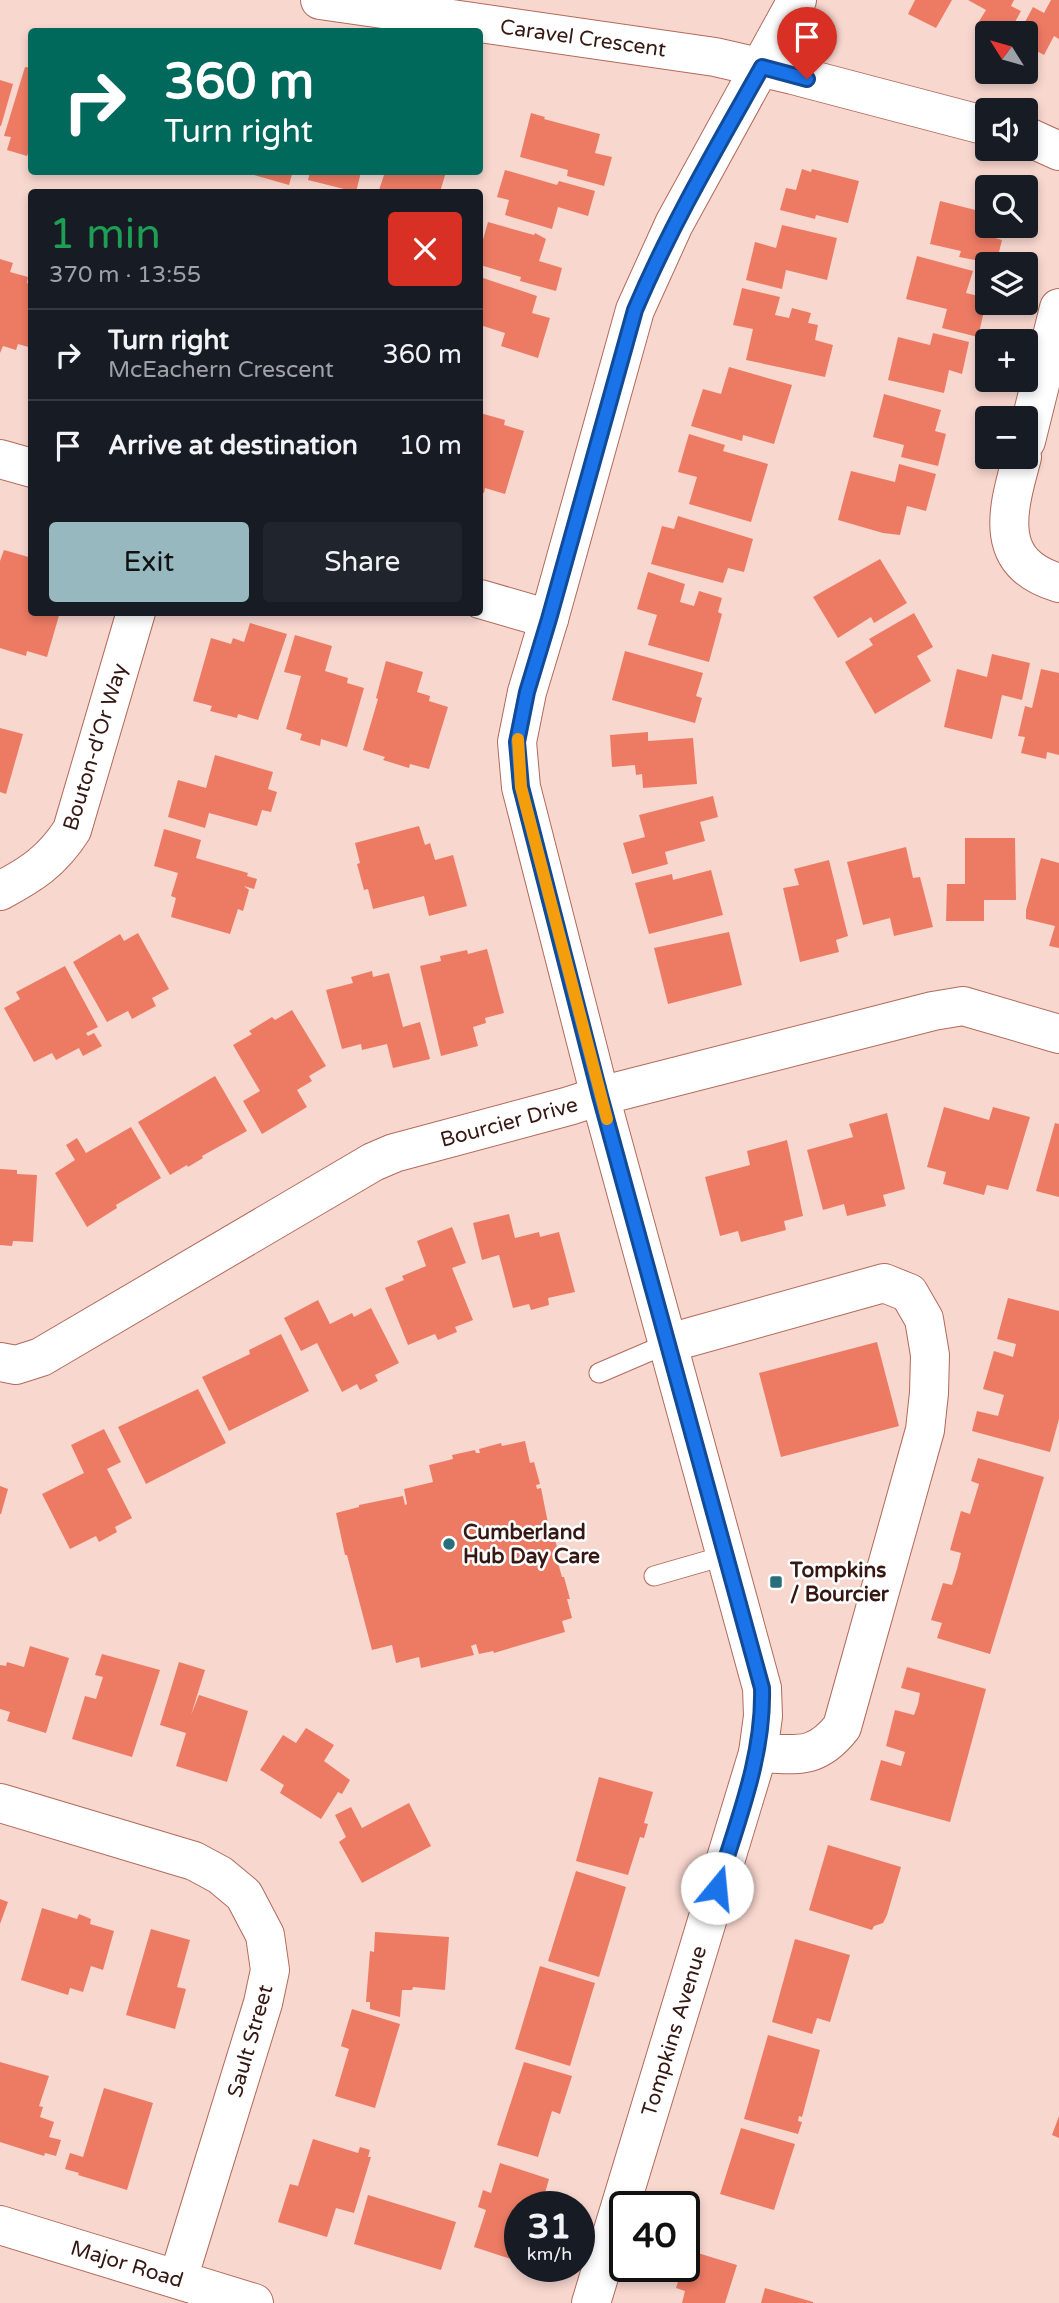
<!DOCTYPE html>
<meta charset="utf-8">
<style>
body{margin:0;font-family:"Varela Round",sans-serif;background:#20242c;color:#f1f3f6;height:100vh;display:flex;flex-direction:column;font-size:26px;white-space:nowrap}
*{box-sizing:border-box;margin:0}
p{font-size:23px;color:#9ea1a6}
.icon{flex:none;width:38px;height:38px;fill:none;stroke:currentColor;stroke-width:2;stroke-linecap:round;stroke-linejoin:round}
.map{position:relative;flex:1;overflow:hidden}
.drawer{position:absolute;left:28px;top:189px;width:455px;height:427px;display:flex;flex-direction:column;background:#171b24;border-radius:7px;box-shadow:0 4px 10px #0003}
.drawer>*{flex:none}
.banner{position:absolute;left:28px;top:28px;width:455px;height:147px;border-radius:7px;box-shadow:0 4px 10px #0003;background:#00695c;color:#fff;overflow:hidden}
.needle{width:46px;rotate:307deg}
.tools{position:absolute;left:975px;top:21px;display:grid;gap:14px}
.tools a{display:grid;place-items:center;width:63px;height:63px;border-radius:7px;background:#171b24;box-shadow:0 4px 10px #0003;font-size:35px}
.speed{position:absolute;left:504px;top:2191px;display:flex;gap:14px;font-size:35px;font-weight:700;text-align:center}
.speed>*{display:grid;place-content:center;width:91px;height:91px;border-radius:50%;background:#171b24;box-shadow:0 4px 10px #0003;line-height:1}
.speed small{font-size:18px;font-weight:400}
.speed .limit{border:4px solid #111;border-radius:10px;background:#fff;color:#111}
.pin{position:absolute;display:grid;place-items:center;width:60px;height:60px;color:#fff;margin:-72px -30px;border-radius:50% 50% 50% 0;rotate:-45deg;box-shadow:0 0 7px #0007}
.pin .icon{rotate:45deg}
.me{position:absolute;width:77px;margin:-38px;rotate:17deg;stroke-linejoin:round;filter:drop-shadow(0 0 5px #0008)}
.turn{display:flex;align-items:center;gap:24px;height:147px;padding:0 21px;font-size:32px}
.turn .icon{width:91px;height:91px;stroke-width:2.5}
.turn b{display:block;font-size:49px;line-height:60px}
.round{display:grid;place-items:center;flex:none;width:74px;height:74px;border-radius:7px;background:#20242c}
.summary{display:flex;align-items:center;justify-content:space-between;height:119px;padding:0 21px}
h1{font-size:42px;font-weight:600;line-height:52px;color:#1e9e55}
.button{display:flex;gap:14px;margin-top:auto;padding:14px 21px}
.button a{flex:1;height:80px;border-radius:7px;background:#97b8bf;color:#111;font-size:28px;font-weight:600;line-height:80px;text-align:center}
.button a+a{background:#20242c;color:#f1f3f6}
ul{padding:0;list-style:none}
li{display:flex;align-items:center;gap:21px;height:91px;padding:0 21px;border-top:2px solid #363941}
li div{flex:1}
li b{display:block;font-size:26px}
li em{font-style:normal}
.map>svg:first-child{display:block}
</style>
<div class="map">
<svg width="1059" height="2303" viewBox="0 0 1059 2303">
<rect width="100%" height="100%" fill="#f8d7cf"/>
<!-- building -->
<path fill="#ed7b64" d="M915,0h37l-16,28 -28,-14z
M968,0h46l-3,6 10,5 -12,22 -22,2 -12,-7 11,-18z
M1051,0h8v39l-5,-3 -10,19 -18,-10v-12h-7l14,-26 11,6z
M25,67l7,1v76l-5,12 -20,-6 4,-13 -7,-1z
M0,80l13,4 -12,42h-1z
M531,113l14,4 -1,2 56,15 -5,19 17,4 -8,29 -37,-10 1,-6 -48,-13z
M802,169l9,3 1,-3 47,12 -11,42 -32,-8 -1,4 -35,-9 6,-22 10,2z
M505,170l52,15 2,-4 36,10 -7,25 -30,-9 -6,22 -47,-14 4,-15 -12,-3z
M244,172h51l-1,3 -2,-1 -3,11z
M310,172h51l-5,20 -48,-12z
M385,172h61l-6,20h-53l-8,-2z
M940,201l47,12v13h7l-2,11 10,3 -6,24 -37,-7 2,-6 -31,-7z
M488,222l46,13 1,-2 11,6 -7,22 23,7 -6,23 -36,-10 1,-4 -41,-12v-15z
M782,225l55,13 -10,42 -41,-10 -4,19 -36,-9 9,-38 21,6z
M917,256l56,15 -7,22 21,5 -9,39 -36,-9 5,-19 -41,-10z
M0,259l13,4 -3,9 18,5 -1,6 5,2v63l-14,-4 -2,6 -13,-4 -3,7z
M480,277l57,19 -5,17 18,5 -12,40 -37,-12 4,-13 -25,-8z
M742,288l38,9 -5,18 14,3 3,-10 19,5 -3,10 10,2 -3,15 18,5 -8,32 -79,-17 7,-31 -20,-4z
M933,333l36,9 -7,32 -13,-4 -5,23 -56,-13 10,-43 32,8z
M729,367l63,18 -18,59 -31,-9 -1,6 -51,-15 12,-37 18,5z
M884,394l57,16 -6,21 11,3 -8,32 -37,-9 3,-12 -31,-8z
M480,413l25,7 -1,5 20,6 -19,63 -20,-6 -1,5 -4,-1z
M689,434l36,11 -2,6 45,13 -17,58 -62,-18 8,-27 -19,-5z
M899,464l37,10 -10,37 -19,-5 -7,29 -17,-2 -45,-13 13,-49 44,11z
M678,516l75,23 -9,33 -16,-4 -5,15 -72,-19 11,-38 12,3z
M4,550l28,8v54h28l-13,45 -20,-6 -1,5 -26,-8v-87z
M880,559l27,44 -33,20 -3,-6 -33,21 -25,-41z
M648,572l37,12 -5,18 14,4 5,-15 23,7 -4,14 4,2 -13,48 -61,-17 9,-30 -20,-6z
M914,613l19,34 -16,9 14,25 -56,33 -30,-52 28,-17 -4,-6z
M250,623l37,11 -29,86 -20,-6 -1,4 -27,-7 2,-5 -19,-5 18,-63 20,6 2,-6 11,4z
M295,635l37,11 -7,25 23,7 -1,5 17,5 -17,59 -26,-8 -1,7 -20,-6 2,-6 -16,-5 15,-53 -17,-4z
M625,651l78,22 -7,23 6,2 -7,25 -83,-23z
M992,654l38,9 -8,37 -20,-5 -10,44 -48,-12 13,-58 30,8z
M386,661l37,11 -6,20 13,4 -1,5 19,6 -19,62 -19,-5 -1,4 -26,-8 2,-3 -22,-7 15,-51 -2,-1z
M1041,669l18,4v82l-12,-3 -1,7 -25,-6 4,-16 -7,-1 7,-30 7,2z
M0,728l23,6 -17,60 -6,-2z
M648,732v9l45,-3 4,46 -54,4 -1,-14 -6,1 -1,-10 -23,2 -2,-32z
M215,755l58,17 -5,17 9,3 -6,20 -9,-2 -5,16 -48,-13 -4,15 -37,-11 10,-37 28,8z
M713,796l5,21 -18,5 5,19 -40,11 3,12 -36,10 -9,-31 22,-6 -6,-22z
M419,826l6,19 5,-2 5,17 18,-5 14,51 -38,10 -5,-20 -51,13 -5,-20 -4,1 -7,-26 3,-1 -5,-20z
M164,829l37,11 -5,18 52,15 -1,3 10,3 -3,10 -10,-3 5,4 -6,21 -5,-2 -8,25 -59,-17 5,-19 -5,-2 7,-23 -24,-7z
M965,838h50l1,62h-32v21h-38l1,-37h18z
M906,847l7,31 7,-1 13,50 -39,9 -4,-18 -27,7 -16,-63z
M1041,858l18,5v85l-10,-2 6,-20 -29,-7v-9z
M829,860l19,76 -12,4 3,12 -39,10 -17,-74 16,-3 -5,-16z
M711,870l12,45 -74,19 -14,-51 37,-9 1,6z
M729,932l13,53 -74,19 -14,-56z
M138,933l31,56 -17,9 4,8 -24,13 -4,-8 -21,11 -34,-60 47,-28 4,7z
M487,949l17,64 -19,5 1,5 -13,4 5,19 -37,10 -21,-90 21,-5 -1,-5 27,-6 1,4z
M65,966l33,61 -12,6 2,3 6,-3 8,13 -19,10 -4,-8 -23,12 -4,-7 -18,9 -30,-54 16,-9 -4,-7z
M372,971l1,6 16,-4 14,54 17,-5 10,37 -37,9 -6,-24 -25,6 -1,-6 -19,5 -16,-59 27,-7 -2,-6z
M292,1010l34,56 -17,10 3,5 -15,9 10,17 -45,27 -19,-33 17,-10 -27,-46 19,-11 -3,-3 23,-14 3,3z
M215,1076l32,55 -45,25 1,2 -15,9 -1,-2 -17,10 -32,-53z
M944,1107l45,13 4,-13 37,10 -22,73 -21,-5 -3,10 -41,-11 3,-12 -19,-5z
M887,1113l18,76 -22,6 3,11 -39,10 -3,-12 -21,6 -16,-60 46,-13 -4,-13z
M1055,1123l4,1v73l-23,-6z
M131,1127l30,51 -45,27 1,3 -30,19 -32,-54 20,-13 -9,-15 11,-7 9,15z
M787,1140l16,76 -19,5 2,9 -45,12 -3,-11 -18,5 -15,-59 45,-12 -3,-14z
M0,1169l17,1v4l20,1 -4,67 -20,-1 -1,5 -12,-1z
M509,1214l6,24 24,-6 1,5 19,-5 16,60 -27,6 1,7 -18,5 -2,-6 -16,4 -14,-53 -17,5 -9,-37z
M452,1227l14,36 -14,5 21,52 -18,7 2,5 -19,8 -3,-6 -27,11 -23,-57 19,-8 -2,-4 24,-10 -9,-25z
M1008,1298l51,13v108l-9,33 -78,-21 5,-20 21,5 6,-21 -21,-6 11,-38 19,6 3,-13 -19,-5z
M318,1300l12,24 22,-11 2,4 17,-9 28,55 -24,12 3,6 -18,9 -3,-6 -15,8 -25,-49 -16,8 -17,-33z
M281,1334l28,57 -80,40 -27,-54 48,-23 -1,-4z
M877,1342l22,84 -118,31 -22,-84z
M198,1389l28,54 -80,41 -28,-57z
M104,1429l17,33 -14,7 25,49 -17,9 2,5 -18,10 -3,-6 -26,13 -28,-55 42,-21 -13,-28z
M525,1441l5,22 4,-1 6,22 -4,1 1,4 4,-1 9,45 3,-1 8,31h-3l4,14h2l6,22h-3l5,19 -10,3 3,11 -71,21 -1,-2 -14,3 -3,-10 -5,2 3,9 -53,13 -2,-11 -23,6 -4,-18 -20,5 -25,-95h-2l-9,-42 23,-6v-2l44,-9 2,9 2,-1 -3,-15 29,-7 -4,-17 24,-6 -1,-4 23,-5 1,3h4l-1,-4 22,-6 1,3z
M978,1458l66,19 -54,177 -53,-16 5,-15 -11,-3 12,-37 9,2 5,-16 4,-16 -11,-3 11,-39 9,3 9,-30 -8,-3z
M0,1486l8,3 -7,25h-1z
M30,1646l39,12 -23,75 -39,-12 3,-9 -10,-3v-44l6,1 1,-4 17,5z
M102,1654l58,16 -28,87 -60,-18 13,-43 11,3 7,-22 -8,-2z
M179,1662l26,8 -14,45 8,-20 49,16 -21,71 -51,-16 10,-33 -26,-8z
M907,1667l79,22 -36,133 -80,-22 11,-40 20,6 4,-14 -19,-6 9,-36 19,5 4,-11 2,-11 -19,-5z
M306,1728l28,17 -10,16 26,19 -8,14 -4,-2 -17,27 -41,-26 4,-8 -24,-15 23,-35 13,8z
M599,1777l54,15 -9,31 4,1 -4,14 -4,-1 -12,38 -52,-14z
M409,1803l22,43 -69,37 -23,-41 7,-5 -11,-22 16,-8 11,21z
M828,1845l73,22 -14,48 -4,8 -9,3 -2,4 -63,-20z
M576,1871l50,16 -27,90 -51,-16z
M0,1899l8,3 -8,22z
M42,1908l35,11 2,-5 12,5 -1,5 24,7 -11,39 -12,-4 -8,26 -13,-4 -2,7 -47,-15z
M151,1929l39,11 -13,47 9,2 -11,40 -49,-14z
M375,1932l74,5 -4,53 -32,-3 -1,3h-10l-2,27 -30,-8v-7h-4l4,-51 4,1z
M795,1939l55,16 -20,67 -13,-4 -5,16 -40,-12z
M540,1966l55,17 -25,83 -55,-17z
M352,2009l48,15 -25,84 -40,-12 14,-47 -8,-3z
M768,2035l52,15 -18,67 -3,-1 -1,5 4,1 -4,12 -54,-15z
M0,2062l49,14 -10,30 4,1 -3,10 14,5 -5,15 12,3 -5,16 -11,-3 -1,3 -44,-14z
M524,2062l48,14 -12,38 -8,-3 -14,46 -41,-12z
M104,2088l49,15 -26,87 -49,-15 1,-2 -14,-4 5,-16 13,4z
M1059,2116v22l-7,-3z
M741,2128l54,16 -21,66 -54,-16z
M313,2139l45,14 2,-6 10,3 -2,7h3l-17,56 -18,-5 -9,29 -49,-15 12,-38 8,2z
M500,2163l49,16 -8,28h-21v35l-6,18 -40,-13 12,-37 -8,-3 5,-17 8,3z
M368,2195l88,27 -15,48 -87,-26z
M688,2250l49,15 -12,38h-43l3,-12 -9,-3z
M765,2288l48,14v1h-52z"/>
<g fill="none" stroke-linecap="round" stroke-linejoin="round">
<!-- service casing -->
<g stroke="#b26a5a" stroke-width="21">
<path id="service" d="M599,1373l70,-30
M654,1576l73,-21"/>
</g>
<!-- minor casing -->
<g stroke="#b26a5a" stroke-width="40">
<path id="minor" d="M320,0l395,57 78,18 194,51
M1026,136l33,15
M1026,441l33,-133
M1022,457c-14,52 -31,106 37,126
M0,459l32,9
M480,599l69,20
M0,891c32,-17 52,-30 72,-61l64,-218
M669,1343l215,-60 25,10 15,26 6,36 -1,38 -4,37 -83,297c-27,34 -45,27 -84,26
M0,1362l16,3 25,-8 332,-195 21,-9 175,-47 31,-10 333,-85 30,-5 96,28
M0,1803l194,58 26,14 24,20 21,40 5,35 -7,33 -85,276
M0,2225l254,78"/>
</g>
<!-- tertiary casing -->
<g stroke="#b26a5a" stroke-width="40">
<path id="tertiary" d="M591,2303l167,-550 5,-37 -1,-28 -162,-592 -79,-309 -4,-45 10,-50 22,-73 86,-309 39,-86 123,-224"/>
</g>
<!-- service -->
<use href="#service" stroke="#fff" stroke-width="19"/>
<!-- minor -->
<use href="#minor" stroke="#fff" stroke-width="38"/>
<!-- tertiary -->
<use href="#tertiary" stroke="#fff" stroke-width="38"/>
</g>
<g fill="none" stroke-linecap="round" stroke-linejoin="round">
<!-- route casing -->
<g stroke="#114b97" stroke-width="18">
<path id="route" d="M717,1888c20,-66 47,-131 45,-200l-162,-592 -79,-309 -4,-45 10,-50 22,-73 86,-309c36,-85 82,-163 127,-243l45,12"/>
</g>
<!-- route -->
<use href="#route" stroke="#1a73e8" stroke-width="12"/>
<!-- slow -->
<path stroke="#f59e0b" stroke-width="12" d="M518,739l3,48 86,332"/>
</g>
<!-- markers -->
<g fill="#286f7c" stroke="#fff" stroke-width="2.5">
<circle cx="449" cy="1544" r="7"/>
<rect x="769" y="1575" width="14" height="14" rx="3.5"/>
</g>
<g text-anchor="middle" stroke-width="5" stroke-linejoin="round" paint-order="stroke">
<!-- street labels -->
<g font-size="21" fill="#361813" stroke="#fff">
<text transform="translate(583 38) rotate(8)" y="7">Caravel Crescent</text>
<text transform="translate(95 747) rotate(-73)" y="7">Bouton-d'Or Way</text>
<text transform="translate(509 1122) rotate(-15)" y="7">Bourcier Drive</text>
<text transform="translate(674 2031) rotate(-73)" y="7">Tompkins Avenue</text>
<text transform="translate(250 2041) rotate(-74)" y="7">Sault Street</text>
<text transform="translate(127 2264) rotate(17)" y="7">Major Road</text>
</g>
<!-- poi labels -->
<g font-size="21" font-weight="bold" fill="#361813" stroke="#fff" text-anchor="start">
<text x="463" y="1539">Cumberland<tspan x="463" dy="24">Hub Day Care</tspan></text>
<text x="790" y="1577">Tompkins<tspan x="790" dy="24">/ Bourcier</tspan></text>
</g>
</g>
</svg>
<div class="tools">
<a><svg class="needle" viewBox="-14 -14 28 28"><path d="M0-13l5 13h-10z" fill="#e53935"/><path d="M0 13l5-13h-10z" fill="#9ea1a6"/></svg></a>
<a><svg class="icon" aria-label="sound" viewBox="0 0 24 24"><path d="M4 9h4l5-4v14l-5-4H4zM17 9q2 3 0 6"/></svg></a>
<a><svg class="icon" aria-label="search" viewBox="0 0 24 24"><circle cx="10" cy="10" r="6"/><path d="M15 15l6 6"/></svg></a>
<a><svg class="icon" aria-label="layers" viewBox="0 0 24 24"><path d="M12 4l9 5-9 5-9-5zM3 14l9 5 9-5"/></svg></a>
<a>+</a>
<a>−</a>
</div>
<div class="speed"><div>31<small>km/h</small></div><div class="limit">40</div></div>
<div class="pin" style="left:807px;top:79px;background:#d93025"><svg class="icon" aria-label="arrive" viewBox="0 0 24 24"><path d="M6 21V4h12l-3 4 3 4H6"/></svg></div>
<svg class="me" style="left:717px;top:1888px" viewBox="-20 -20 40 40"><circle r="19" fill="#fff"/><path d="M0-13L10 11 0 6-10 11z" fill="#1a73e8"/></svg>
<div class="banner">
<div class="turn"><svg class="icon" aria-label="right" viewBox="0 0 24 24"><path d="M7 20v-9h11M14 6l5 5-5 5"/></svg><div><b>360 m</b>Turn right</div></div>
</div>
<section class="drawer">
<div class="summary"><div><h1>1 min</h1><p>370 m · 13:55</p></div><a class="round" style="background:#d93025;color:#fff"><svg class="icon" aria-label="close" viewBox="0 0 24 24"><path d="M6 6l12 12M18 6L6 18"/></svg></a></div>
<ul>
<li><svg class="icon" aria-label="right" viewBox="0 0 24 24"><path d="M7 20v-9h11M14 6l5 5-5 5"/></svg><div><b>Turn right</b><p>McEachern Crescent</p></div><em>360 m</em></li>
<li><svg class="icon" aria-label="arrive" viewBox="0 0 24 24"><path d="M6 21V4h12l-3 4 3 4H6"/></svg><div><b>Arrive at destination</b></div><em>10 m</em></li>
</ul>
<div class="button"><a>Exit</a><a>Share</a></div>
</section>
</div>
